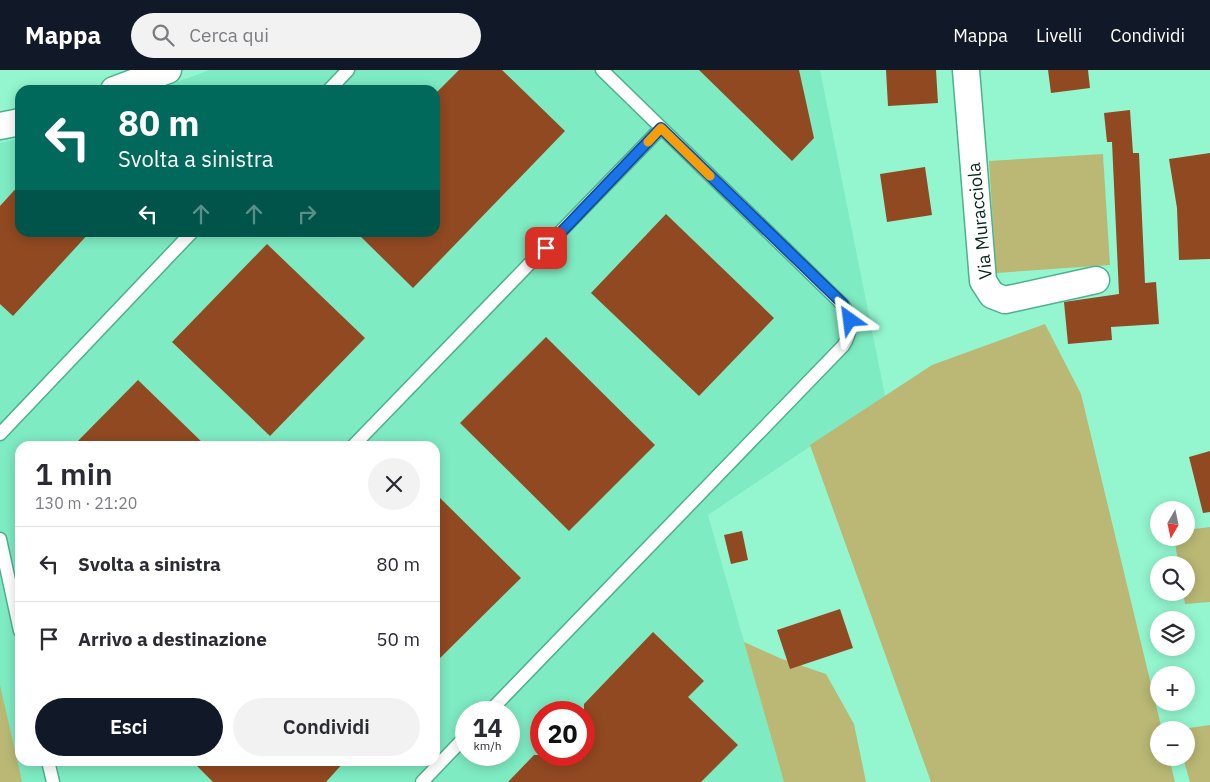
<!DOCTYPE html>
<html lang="it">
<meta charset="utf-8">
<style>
body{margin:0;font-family:"IBM Plex Sans",sans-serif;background:#f2f2f3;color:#2b2b33;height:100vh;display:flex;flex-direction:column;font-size:19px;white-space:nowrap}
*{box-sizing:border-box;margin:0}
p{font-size:16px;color:#7c7c81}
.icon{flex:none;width:28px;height:28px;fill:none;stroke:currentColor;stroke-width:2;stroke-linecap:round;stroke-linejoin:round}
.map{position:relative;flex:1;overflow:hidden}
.side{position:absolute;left:15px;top:371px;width:425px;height:325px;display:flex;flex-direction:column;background:#fff;border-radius:15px;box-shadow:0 2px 12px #0003}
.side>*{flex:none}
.hud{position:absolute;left:15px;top:15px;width:425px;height:152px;border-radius:15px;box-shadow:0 2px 12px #0003;background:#00695c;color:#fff;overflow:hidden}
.needle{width:32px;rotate:189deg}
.controls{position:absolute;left:1150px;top:431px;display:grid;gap:10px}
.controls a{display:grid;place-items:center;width:45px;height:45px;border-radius:50%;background:#fff;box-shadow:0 2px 12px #0003;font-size:25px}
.speed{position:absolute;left:455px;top:631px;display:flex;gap:10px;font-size:25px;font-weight:700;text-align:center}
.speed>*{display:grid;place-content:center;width:65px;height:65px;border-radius:50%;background:#fff;box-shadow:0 2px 12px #0003;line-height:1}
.speed small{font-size:12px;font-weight:400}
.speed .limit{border:8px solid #d22;background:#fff;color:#111}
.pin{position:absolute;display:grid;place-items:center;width:42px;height:42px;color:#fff;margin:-21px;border-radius:10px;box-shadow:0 2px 8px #0006}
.me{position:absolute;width:55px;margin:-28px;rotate:329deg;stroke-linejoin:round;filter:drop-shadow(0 0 4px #0008)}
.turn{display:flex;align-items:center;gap:18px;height:105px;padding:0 20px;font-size:22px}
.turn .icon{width:65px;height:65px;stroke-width:2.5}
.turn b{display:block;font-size:35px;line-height:42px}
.lanes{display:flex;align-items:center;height:48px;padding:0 20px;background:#0003;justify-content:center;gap:25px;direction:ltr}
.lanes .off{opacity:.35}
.round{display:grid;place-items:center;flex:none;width:52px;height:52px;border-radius:26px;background:#f2f2f3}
.headline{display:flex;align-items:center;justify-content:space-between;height:85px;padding:0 20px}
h1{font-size:30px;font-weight:600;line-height:38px}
.button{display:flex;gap:10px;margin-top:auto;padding:10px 20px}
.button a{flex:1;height:58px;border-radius:30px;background:#111827;color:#fff;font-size:20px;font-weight:600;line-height:58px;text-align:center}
.button a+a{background:#f2f2f3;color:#2b2b33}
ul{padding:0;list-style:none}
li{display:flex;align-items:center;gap:15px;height:75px;padding:0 20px;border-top:1px solid #e1e1e2}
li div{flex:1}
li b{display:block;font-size:19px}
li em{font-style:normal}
header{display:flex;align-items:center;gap:30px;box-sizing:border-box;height:70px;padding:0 25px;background:#111827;color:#fff}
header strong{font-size:24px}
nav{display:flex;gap:28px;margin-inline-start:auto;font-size:18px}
.search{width:350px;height:45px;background:#f2f2f3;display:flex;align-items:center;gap:12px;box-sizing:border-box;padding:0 18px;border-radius:28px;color:#7c7c81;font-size:19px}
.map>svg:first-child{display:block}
</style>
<header>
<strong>Mappa</strong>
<div class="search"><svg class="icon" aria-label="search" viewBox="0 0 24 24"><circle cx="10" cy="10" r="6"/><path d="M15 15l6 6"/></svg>Cerca qui</div>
<nav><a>Mappa</a><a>Livelli</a><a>Condividi</a></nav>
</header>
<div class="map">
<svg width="1210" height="712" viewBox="0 0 1210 712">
<rect width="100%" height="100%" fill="#93f6cf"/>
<!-- built -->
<path fill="#7eebc2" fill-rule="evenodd" d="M210,0h610l65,326 -177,119 76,267h-784v-639l20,-5v94h415v-142h-280zM20,376h415v315h-415zM466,642h43v43h-43zM541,642h43v43h-43z"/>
<!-- green -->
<path fill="#bab874" d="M1103,84l7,111 -114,8 -7,-112z
M1045,254l36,70 81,336h-3v28h10l6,24h-244l-121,-337 122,-80z
M1210,457v75l-25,2 -2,-11 3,-1v-27h-7l-5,-27h12v-8z
M744,572l38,17 44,15 28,50 12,58h-82z
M0,615l22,96 -2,1h-20z
M1210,655v57h-20l-7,-24h3v-28h-11z"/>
<!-- building -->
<path fill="#914921" d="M459,0h43l63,61 -152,157 -57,-56h79v-138z
M699,0h100l15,68 -22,23z
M886,0h50l2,33 -50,3z
M1048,0h40l2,18 -39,5z
M1130,40l3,43h6l6,130 11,-1 3,42 -48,3 1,13 -44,4 -4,-42 55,-8 -7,-152h-5l-3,-29z
M1210,83v106l-31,1 -2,-52 -8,-49z
M925,97l7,48 -45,7 -7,-48z
M20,114v48h70l-77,84 -13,-12v-98z
M666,144l108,104 -75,78 -108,-103z
M267,174l98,94 -95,98 -98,-94z
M546,267l109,108 -86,86 -109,-108z
M138,310l68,66h-133z
M1210,381v61l-7,1 -14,-56z
M435,423l86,85 -86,85z
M742,461l6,29 -17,4 -7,-29z
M840,539l13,39 -63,21 -13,-39z
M653,562l51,49 -16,16 50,48 -37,37h-193l26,-27h50v-51z
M192,691h153l-19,21h-113z"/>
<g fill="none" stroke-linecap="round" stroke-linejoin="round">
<!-- lane casing -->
<g stroke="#4cb18d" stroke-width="15">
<path id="lane" d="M329,20l19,-20
M0,364l192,-202
M353,376l308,-318
M0,469l20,92
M489,642l354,-366c9,-13 9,-28 0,-41l-241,-235
M48,691l5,21
M422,712l44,-46"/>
</g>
<!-- street casing -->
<g stroke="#4cb18d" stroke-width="29">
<path id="street" d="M966,0l17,211 9,14 13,5 91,-20
M114,20l54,-20
M0,56l20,-4"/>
</g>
<!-- lane -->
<use href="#lane" stroke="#fff" stroke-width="12"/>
<!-- street -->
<use href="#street" stroke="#fff" stroke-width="26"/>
</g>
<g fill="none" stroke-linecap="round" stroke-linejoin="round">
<!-- route casing -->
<g stroke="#114b97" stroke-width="12">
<path id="route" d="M546,178l115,-120 182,176 7,16"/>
</g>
<!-- route -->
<use href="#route" stroke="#1a73e8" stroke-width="9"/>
<!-- slow -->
<path stroke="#f59e0b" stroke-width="9" d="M648,72l13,-14 49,48"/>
</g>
<g text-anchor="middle" stroke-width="5" stroke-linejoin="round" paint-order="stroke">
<!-- street labels -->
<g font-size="18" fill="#07281d" stroke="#fff">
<text transform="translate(980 151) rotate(-96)" y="6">Via Muracciola</text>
</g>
</g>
</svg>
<div class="controls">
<a><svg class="needle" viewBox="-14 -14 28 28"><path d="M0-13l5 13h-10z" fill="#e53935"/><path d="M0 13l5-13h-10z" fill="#7c7c81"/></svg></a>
<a><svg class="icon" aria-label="search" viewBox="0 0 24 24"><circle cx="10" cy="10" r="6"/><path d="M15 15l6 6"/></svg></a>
<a><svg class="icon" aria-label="layers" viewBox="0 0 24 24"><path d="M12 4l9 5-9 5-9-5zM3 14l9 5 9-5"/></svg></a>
<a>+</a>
<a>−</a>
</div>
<div class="speed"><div>14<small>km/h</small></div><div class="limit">20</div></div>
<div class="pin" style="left:546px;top:178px;background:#d93025"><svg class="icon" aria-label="arrive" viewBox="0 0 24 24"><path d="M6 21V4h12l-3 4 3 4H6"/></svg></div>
<svg class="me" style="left:850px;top:250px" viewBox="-20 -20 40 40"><path d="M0-17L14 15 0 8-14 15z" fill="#1a73e8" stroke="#fff" stroke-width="4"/></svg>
<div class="hud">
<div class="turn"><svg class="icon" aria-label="left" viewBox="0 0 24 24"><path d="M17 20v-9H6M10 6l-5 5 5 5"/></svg><div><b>80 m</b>Svolta a sinistra</div></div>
<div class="lanes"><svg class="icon" aria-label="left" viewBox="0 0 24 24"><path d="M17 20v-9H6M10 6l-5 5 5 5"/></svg><svg class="icon off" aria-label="ahead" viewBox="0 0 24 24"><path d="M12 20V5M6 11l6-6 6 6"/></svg><svg class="icon off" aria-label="ahead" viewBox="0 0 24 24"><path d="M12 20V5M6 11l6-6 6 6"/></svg><svg class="icon off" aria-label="right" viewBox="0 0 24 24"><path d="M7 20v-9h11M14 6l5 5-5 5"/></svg></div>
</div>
<section class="side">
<div class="headline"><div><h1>1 min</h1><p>130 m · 21:20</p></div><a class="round"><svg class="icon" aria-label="close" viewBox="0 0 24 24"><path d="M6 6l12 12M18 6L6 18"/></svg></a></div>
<ul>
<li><svg class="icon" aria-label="left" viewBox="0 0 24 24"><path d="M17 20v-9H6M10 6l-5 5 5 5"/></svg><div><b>Svolta a sinistra</b></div><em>80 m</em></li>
<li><svg class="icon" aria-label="arrive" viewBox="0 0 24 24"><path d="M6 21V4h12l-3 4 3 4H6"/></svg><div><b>Arrivo a destinazione</b></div><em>50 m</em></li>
</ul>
<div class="button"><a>Esci</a><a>Condividi</a></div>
</section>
</div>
